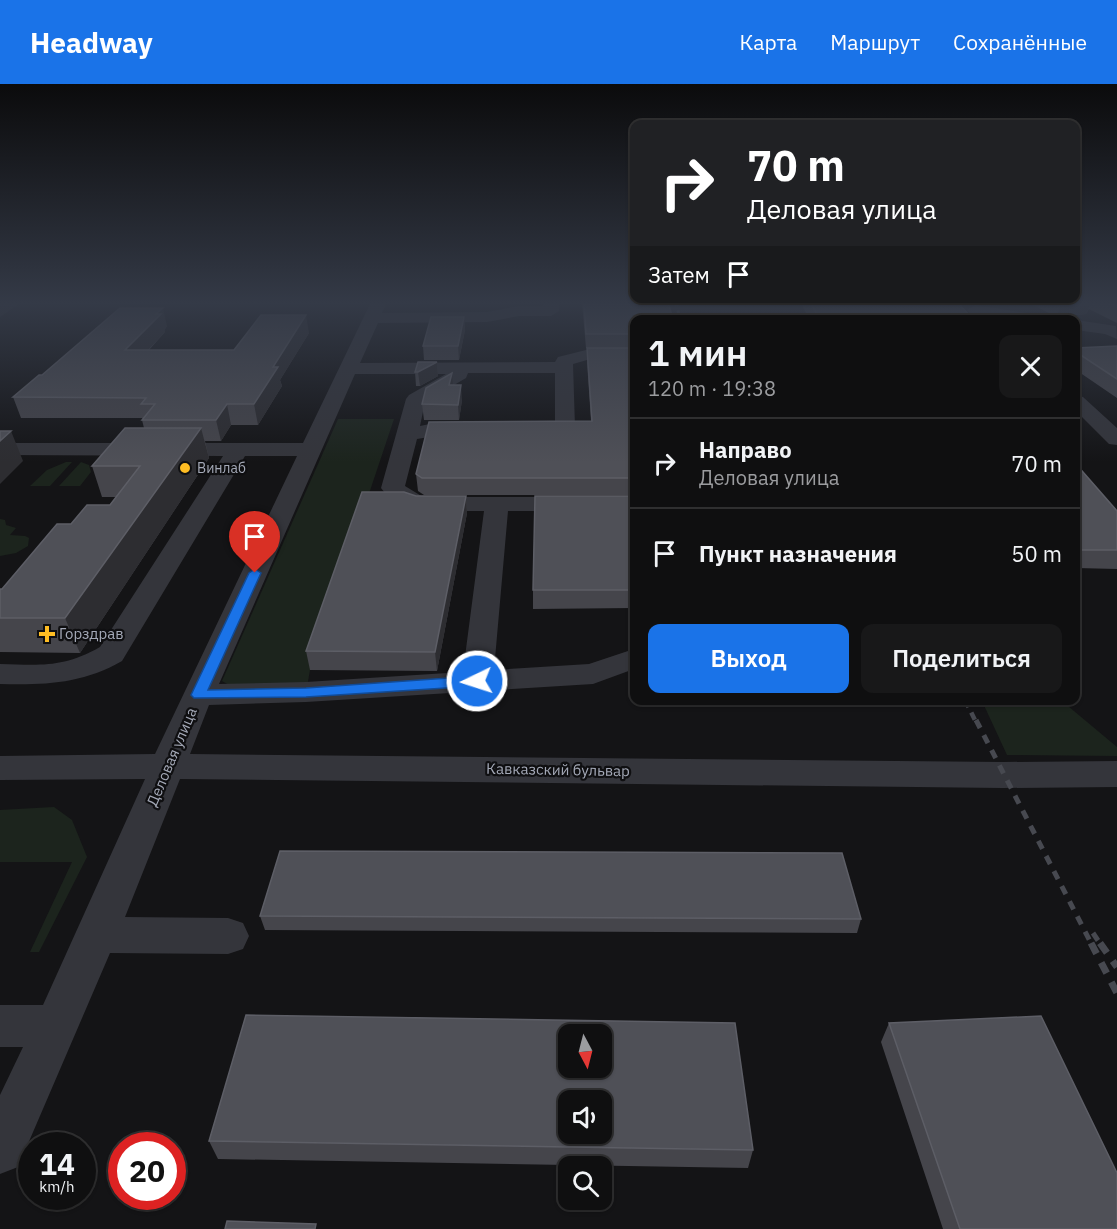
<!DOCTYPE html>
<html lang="ru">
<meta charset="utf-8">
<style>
body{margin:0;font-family:"IBM Plex Sans",sans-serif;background:#181819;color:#f1f3f6;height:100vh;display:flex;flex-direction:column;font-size:22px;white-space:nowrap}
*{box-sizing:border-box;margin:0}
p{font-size:20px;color:#9b9c9f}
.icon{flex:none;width:33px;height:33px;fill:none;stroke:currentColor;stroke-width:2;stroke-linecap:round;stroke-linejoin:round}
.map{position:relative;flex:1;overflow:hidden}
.panel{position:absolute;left:630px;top:231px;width:450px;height:390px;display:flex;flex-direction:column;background:#0f0f10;border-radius:12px;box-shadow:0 2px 4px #0004,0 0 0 2px #2f2f30}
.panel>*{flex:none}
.top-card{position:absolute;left:630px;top:36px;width:450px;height:183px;border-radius:12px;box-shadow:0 2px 4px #0004,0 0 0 2px #2f2f30;background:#202124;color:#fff;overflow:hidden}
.needle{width:39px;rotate:173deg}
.buttons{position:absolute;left:558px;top:940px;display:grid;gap:12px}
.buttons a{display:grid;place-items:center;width:54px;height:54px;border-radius:12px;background:#0f0f10;box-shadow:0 2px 4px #0004,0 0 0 2px #2f2f30;font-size:30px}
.speed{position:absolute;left:18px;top:1048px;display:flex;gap:12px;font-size:30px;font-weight:700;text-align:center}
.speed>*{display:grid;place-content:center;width:78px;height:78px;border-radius:50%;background:#0f0f10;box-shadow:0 2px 4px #0004,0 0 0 2px #2f2f30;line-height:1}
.speed small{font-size:15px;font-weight:400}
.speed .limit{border:9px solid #d22;background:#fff;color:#111}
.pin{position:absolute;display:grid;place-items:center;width:51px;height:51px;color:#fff;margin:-62px -26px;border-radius:50% 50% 50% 0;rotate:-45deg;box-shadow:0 0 6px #0007}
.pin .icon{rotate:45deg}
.me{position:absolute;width:66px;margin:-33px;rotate:266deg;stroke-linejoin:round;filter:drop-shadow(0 0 4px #0008)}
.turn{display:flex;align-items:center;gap:21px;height:126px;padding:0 18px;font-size:27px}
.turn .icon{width:78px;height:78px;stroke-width:2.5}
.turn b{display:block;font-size:42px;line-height:51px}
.then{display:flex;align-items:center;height:57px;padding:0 18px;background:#0003;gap:12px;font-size:22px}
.round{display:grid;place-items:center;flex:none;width:63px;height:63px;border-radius:12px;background:#181819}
.summary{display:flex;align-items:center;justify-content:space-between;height:102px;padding:0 18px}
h1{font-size:36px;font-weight:600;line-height:45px}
.cta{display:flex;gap:12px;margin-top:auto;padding:12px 18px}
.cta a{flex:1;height:69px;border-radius:12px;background:#1a73e8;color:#fff;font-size:24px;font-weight:600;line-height:69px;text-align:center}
.cta a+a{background:#181819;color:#f1f3f6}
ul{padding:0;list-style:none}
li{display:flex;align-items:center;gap:18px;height:90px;padding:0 18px;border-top:2px solid #2f2f30}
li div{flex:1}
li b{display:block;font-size:22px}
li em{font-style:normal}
header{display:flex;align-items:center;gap:36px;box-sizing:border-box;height:84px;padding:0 30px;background:#1a73e8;color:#fff}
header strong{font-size:28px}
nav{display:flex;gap:33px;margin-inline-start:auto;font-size:21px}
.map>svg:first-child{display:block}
</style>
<header>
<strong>Headway</strong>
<nav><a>Карта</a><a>Маршрут</a><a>Сохранённые</a></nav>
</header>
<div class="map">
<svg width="1117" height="1145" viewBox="0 0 1117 1145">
<rect width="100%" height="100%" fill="#141416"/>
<!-- green -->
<path fill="#1c241d" d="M338,335h56l-84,251 -3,17 -71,2 -14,-8z
M66,378h6l-22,24h-20l17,-16z
M81,378l8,3 2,7 -11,14h-21z
M0,435l5,1 1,5 10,3 -6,7 15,1 4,2 -1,8 -12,7 -16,3z
M982,617h80l55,46v9l-110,-1z
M54,723l18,13 15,37 -48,95h-9l42,-90h-72v-52z"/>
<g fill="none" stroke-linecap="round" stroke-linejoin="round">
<!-- minor -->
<path fill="#34353b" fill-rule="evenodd" d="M371,218h16l-5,11 105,-1 32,-6h24v-4h16v9l-8,5h-32l-32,6 -109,1 -18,40 195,-1 3,-5 28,-7h48v10h-47l-14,4 2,63 -3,4c-14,4 -34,4 -48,0l-3,-4 3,-4 31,-2v-48h-87l-2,5 -41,24 -5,24c18,-4 38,-7 55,-2l3,4 -3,4c-18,5 -38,3 -58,7l-12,47 18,11h211v14h-126l-14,159 95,-6 45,-15v20l-41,15 -287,18 -97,3 -19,49 813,8 114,-1v26l-114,1 -823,-9 -55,138 103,1 15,5 6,13 -6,13 -15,5 -118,-1 -92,214 -18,7v-79l23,-48h-23v-42h43l102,-226 -145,1v-24l155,-2 142,-298h-52l-123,205c-40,23 -77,24 -122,23v-20c41,1 63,4 100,-17l123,-191 -223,-1v-12h303zM355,290h91l-37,21 -3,4 -25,89c8,11 25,20 37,23h66l-21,161 -157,10 -87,2z
M975,221l64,10 8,5 -54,-2 1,2h-18l-9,-10z
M1076,236l40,6 1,13 -12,-5 -29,-4z
M1076,311l7,2 34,31v17l-8,-1 -33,-33z"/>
<!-- rail-far3 -->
<path stroke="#474950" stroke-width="3" stroke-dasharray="4.5 4" stroke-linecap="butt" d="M676,218l4,18"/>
<!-- rail-far2 -->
<path stroke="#474950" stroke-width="4.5" stroke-dasharray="8 6" stroke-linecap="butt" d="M965,616l11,22"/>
<!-- rail-far1 -->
<path stroke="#474950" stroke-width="5" stroke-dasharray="9 8" stroke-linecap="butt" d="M976,636l116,225
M1093,849l8,12"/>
<!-- rail -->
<path stroke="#474950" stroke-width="7" stroke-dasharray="12 10" stroke-linecap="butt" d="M1091,859l26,50
M1100,859l17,24"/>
</g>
<!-- wall -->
<path fill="#45454b" d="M582,218h86l-34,18v175h-210l-6,-4 -2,-17 175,-53 -4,-59v-14h47h-48z
M800,218h157l17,18h-164z
M1027,218h90v21l-28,-14 -3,5 -29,3z
M464,233l1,13 -6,30h-35l-1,-14z
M167,242l-2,3v3l-16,18h85l75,-17 -29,47 2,6 -24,39h-27l-10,16h-16l4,17 -129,195 -80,-1v-63h2l69,-65 39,-19 6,-8h-14l-10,-31 52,-38 -2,-8 1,-2h-122l-8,-21 29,-22z
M1117,262v52l-41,-28v-22z
M437,278l1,14 -18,10h-4l-1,-14z
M453,301l9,15 -3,20h-35l-2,-16z
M1076,380l41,47v58l-41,-1z
M416,412h50l1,17 -30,158 -127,-1 -4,-19z
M634,412v112l-101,1v-19z
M260,832l601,3 -4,14 -592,-3z
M889,939l228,206h-174l-62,-187z
M209,1057l544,9 -5,18 -530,-9z"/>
<!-- shaded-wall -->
<path fill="#2d2d31" d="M0,218h22l-22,15z
M1084,218h7l-5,12 -29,3 4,-13z
M163,224l4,18 -2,3v3l-35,37 -5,-19z
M306,231l3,18 -29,47 2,6 -24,39 -4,-21 19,-37z
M464,233l1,13 -6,30 -1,-14z
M437,278l1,14 -18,10 -2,-14z
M452,289l1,15 -4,-3z
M461,301l1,15 -3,20 -1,-15z
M227,320l4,21 -10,16 -5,-21z
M201,344l8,30 -129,195 -15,-35z
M11,347l12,30 -23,23v-43z
M466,412l1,17 -30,158 -2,-19z"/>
<!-- building -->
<path fill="#4f5057" stroke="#5d5e66" stroke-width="1.5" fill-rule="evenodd" d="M584,218h84l4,14 4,-1 2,5h-44v14h-48z
M810,218h147l17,18h-154z
M1057,218h27l-23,2z
M1106,218h11v5z
M120,224h43l-7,6h5l-36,36h109l27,-35h45l-33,52h5l-24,37h-27l-11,16h-74l13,-16h-14l5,-6 -133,-1 26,-22h3z
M431,233h33l-6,29h-35z
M1117,262v33l-41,-27v-4z
M587,264h47v130h-212l-6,-4 13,-52 163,-1z
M418,278h19l-19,10h-3z
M452,289l-3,12h12l-3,20 -36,-1 4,-16z
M125,344h76l-136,190h-65v-29h2l55,-65h14l16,-19h23l30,-39h-48z
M0,347h11l-11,10z
M1076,380l41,47v39h-41z
M362,408h42l12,4h50l-31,156 -129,-1z
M535,412h99v94h-101z
M280,767l562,2 19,66 -601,-3z
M246,931l489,8 18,127 -544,-9zM568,951h34v33h-34zM568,1017h34v33h-34z
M1041,932l76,157v56h-157l-71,-206z
M227,1137l89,3 -1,5h-90z"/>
<!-- sky -->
<linearGradient id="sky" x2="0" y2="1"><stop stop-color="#0b0b0c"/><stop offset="0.58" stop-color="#343a47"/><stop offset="1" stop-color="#343a47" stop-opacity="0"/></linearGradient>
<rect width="1117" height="378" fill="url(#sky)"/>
<!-- route -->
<path fill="#1a73e8" stroke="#114b97" stroke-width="1.5" d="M255,485l6,4 -53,117 98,-2 171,-12 7,5 -7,5 -171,11 -112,1 -3,-3 58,-122z"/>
<!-- markers -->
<g fill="#ffbd23" stroke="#0f0f11" stroke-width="2">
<circle cx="185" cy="384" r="6"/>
<path d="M44 541h6v6h6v6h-6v6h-6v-6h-6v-6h6z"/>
</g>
<g text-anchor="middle" stroke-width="4.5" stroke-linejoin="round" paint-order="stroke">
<!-- far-poi labels -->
<g font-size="14" fill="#a4a9b7" stroke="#0f0f11" text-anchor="start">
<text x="197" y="389">Винлаб</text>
</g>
<!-- poi labels -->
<g font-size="15" fill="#a4a9b7" stroke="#0f0f11" text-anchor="start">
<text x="59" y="555">Горздрав</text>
</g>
<!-- street labels -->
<g font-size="15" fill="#a4a9b7" stroke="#0f0f11">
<text transform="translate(172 673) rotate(-67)" y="5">Деловая улица</text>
<text transform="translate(558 686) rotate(1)" y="5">Кавказский бульвар</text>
</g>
</g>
</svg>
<div class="buttons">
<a><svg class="needle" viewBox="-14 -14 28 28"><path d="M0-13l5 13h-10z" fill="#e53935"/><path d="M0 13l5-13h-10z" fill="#9b9c9f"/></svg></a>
<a><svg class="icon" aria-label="sound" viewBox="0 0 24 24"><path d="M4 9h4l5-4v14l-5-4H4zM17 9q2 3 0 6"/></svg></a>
<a><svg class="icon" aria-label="search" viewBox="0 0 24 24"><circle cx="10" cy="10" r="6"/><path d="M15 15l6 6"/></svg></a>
</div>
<div class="speed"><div>14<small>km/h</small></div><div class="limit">20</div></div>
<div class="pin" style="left:255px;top:489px;background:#d93025"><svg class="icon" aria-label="arrive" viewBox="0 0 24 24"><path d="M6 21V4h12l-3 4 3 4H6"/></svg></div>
<svg class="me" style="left:477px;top:597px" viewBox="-20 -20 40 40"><circle r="17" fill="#1a73e8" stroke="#fff" stroke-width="3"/><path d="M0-11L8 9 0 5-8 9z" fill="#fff"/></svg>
<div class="top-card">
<div class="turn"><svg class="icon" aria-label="right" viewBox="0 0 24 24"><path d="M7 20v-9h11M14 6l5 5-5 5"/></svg><div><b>70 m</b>Деловая улица</div></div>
<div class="then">Затем<svg class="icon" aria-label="arrive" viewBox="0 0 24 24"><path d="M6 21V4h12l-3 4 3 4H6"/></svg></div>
</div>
<section class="panel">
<div class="summary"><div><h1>1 мин</h1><p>120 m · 19:38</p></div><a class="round"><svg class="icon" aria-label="close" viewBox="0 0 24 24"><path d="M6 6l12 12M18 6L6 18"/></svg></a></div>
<ul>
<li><svg class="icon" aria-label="right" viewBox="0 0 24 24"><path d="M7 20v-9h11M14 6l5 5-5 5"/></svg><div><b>Направо</b><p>Деловая улица</p></div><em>70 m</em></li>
<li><svg class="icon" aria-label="arrive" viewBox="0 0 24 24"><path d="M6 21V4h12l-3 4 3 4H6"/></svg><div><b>Пункт назначения</b></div><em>50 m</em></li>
</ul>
<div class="cta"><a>Выход</a><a>Поделиться</a></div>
</section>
</div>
